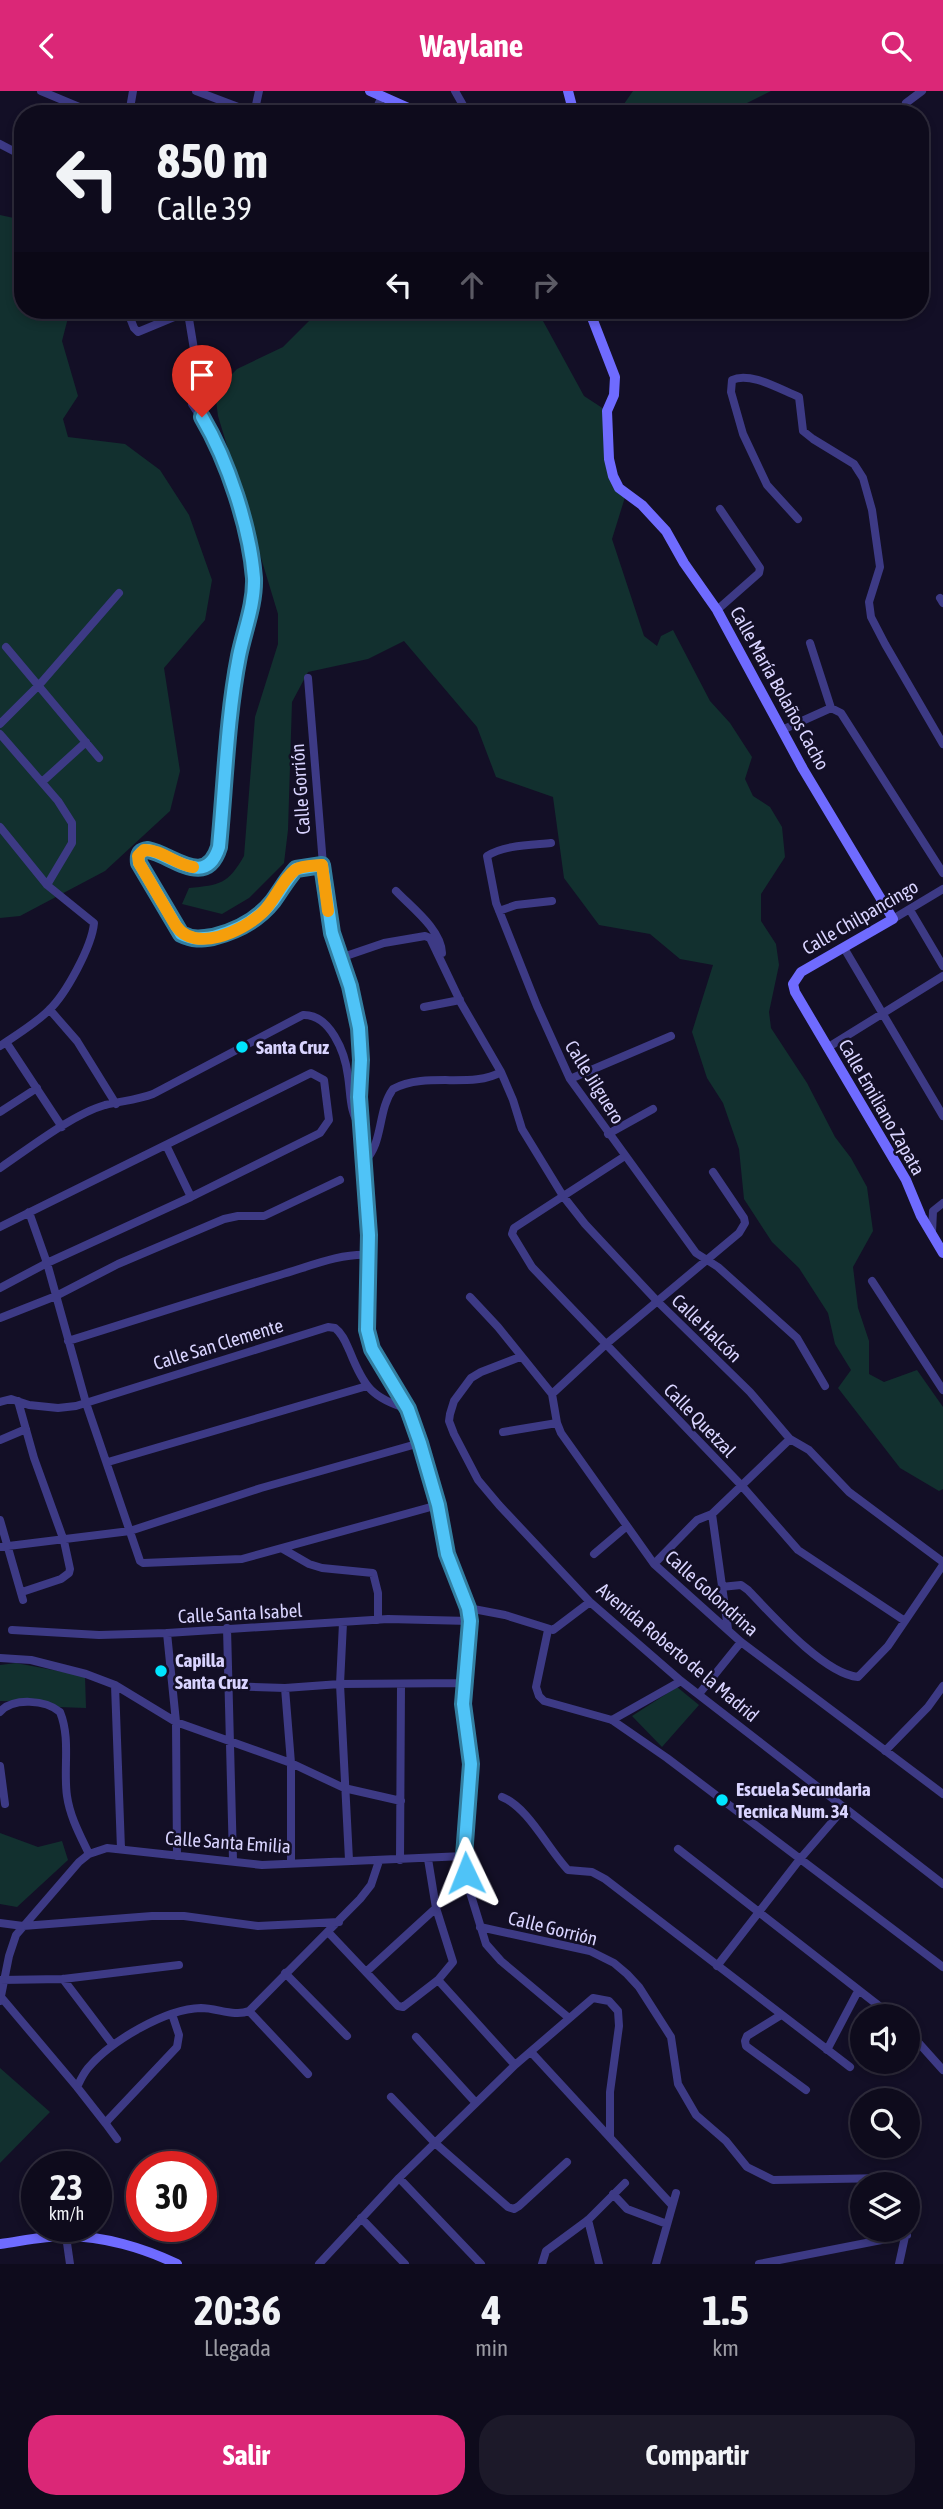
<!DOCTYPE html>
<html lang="es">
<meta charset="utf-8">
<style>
body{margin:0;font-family:"Asap Condensed",sans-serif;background:#1c1929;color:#f1f3f6;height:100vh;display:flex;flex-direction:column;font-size:26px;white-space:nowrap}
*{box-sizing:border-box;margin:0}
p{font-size:23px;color:#9b9ba3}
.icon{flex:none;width:38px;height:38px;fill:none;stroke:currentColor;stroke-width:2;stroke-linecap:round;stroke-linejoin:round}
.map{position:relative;height:2173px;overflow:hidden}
.sheet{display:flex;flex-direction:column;background:#0e0b1c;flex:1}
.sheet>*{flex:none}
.top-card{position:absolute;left:14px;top:14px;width:915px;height:214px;border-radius:28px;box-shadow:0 4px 10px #0003,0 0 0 2px #2e2b3b;background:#0e0b1c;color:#f1f3f6;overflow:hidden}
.fabs{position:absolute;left:850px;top:1913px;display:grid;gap:14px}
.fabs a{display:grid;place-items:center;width:70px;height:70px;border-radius:50%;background:#0e0b1c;box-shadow:0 4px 10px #0003,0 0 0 2px #2e2b3b;font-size:35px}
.speed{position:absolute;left:21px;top:2060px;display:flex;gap:14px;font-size:35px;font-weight:700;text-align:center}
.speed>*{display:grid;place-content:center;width:91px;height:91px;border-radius:50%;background:#0e0b1c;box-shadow:0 4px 10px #0003,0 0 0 2px #2e2b3b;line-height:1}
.speed small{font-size:18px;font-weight:400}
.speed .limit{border:10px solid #d22;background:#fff;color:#111}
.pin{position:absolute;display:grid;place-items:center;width:60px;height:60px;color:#fff;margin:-72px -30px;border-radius:50% 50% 50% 0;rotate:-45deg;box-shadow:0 0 7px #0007}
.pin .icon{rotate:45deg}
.me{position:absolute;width:77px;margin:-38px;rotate:358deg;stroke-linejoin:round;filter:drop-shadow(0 0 5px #0008)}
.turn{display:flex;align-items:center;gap:24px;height:147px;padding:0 28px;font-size:32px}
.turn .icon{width:91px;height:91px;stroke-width:2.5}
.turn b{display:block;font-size:49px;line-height:60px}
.lanes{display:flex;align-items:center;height:66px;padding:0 28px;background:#0003;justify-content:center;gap:35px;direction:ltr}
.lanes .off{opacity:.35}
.eta{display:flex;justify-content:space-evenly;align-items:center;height:119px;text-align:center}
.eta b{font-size:42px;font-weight:700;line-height:49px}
.button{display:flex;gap:14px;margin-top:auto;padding:14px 28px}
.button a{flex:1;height:80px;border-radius:28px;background:#db2777;color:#fff;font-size:28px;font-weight:700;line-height:80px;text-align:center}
.button a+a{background:#1c1929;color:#f1f3f6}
header{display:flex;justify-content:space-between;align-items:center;height:91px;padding:0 28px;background:#db2777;color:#fff;font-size:32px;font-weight:700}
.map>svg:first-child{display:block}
</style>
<header><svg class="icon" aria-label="back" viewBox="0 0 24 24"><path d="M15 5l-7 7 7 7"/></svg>Waylane<svg class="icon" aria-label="search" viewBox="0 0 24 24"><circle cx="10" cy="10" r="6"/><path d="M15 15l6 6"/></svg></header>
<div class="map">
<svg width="943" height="2173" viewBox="0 0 943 2173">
<rect width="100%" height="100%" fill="#130f26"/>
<!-- green -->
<path fill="#12302f" d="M633,0h138l-46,23h-108z
M0,124l23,5v90h47l-8,31 16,55 -15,23 5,18 57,7 35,26 29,45 23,65 -7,40 -41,48 16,103 -10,40 -65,60 -85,45 -20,2z
M320,219h217l47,86 23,15 2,48 17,35 -14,45 32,97 13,10 4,-10 12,-6 37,71 20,22 22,34 -7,22 8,17 17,11 12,20 3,30 -24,37v27l15,23 3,21 -10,47 2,16 36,55 28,54 16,21 16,29 6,44 -20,36 5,41 11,33v33l15,8 33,-12 26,37v82l-4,2 -39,-23 -62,-80 13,-18 -16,-26 -7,-31 -29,-45 -27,-26 -28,-43 -5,-50 -16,-46 -16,-25 -15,-46 21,-67 -33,-6 -30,-25 -51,-9 -35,-47 -11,-81 -57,-20 -19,-50 -73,-86 -36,18 -60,13 -16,30 -4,128 -4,33 -35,35 -27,16 -40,-10 7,-16c31,-3 39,-4 55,-32l11,-139 23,-73v-30l-60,-198 -3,-24 22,-23 46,-22z
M16,1572l69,13 1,32 -28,-1 -10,-5 -48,-1v-36z
M677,1596l22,18 -37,42 -30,-31z
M0,1742l38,14 24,-6 6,19 -51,47 -17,-3z
M0,1977l50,44 -50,51z"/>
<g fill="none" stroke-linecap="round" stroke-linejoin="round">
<!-- street -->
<path stroke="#3d3a85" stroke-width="8" d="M41,0l55,23
M196,0l58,22
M455,0l13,23
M906,12l16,-12
M129,23l4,-23
M254,23l5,-23
M374,23l8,-18
M387,23l22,-6
M0,53l23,12
M127,219l7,18 4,4 53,-22
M188,222l13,79 -2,5 -7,7 15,23 33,83 7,22 7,49 -5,34 -11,42 -19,190c-13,42 -46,8 -71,3l-7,2 -2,11 43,71c11,6 19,5 31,3 24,-6 45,-17 60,-36 8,-11 14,-22 23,-32l26,-4
M798,428l-31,-34 -24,-51 -12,-42 1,-12c18,-9 49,10 67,17l4,34 10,8 41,25 9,14 9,32 8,57 -11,35 2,15 14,27 58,100
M940,507l3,5
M717,519l42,-37 1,-5 -40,-59
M810,552l21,65
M6,556l93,111
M308,587l18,224 6,31 18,53 9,42 2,32 -2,37 10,138 -2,95 5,19 36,60 12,34 18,62 9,49 21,54 2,13 -7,83 8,60 -7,92 5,33 17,55 15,17 68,57
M831,617l10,5 102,160
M0,633l40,-40 79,-91
M782,639l49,-22
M0,643l58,67 14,22v20l-25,42
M42,691l44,-40
M0,736l47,58 47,38c-2,23 -28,71 -45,87 -14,14 -33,25 -49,36
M551,752c-20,2 -47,2 -64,13l9,47 41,103 33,73 126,174 22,14 79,71 28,48
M396,800c15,16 45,38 46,62
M910,819l33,56
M499,820l17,-6 36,-4
M893,828l50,-30
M844,857l99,168
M340,867l44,-15 41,-7 5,2 31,65 40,69 12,28 9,29 41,67 22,28 72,77 93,91 40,47 19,11 40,42 94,70
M424,916l36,-7
M50,919l27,31 39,63
M6,951l56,85
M827,957l116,-72
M570,988l101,-43
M0,1021l37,-24
M608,1043l45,-25
M166,1054l25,52
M625,1065l-111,72 -2,6 20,33 210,219 56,64 107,71
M364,1071c20,-19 13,-51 29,-73 34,-18 79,0 108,-17
M0,1077c28,-19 73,-54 105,-63 16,-4 32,-5 48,-11l150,-79c27,-1 42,37 45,61 3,18 1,36 13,52
M29,1121l18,51 39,140 54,158 3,2 99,-4 196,-54
M0,1136l311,-154 13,7 5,40 -9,13 -129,64 -144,66 -47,25
M932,1141l1,-21 10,-8
M872,1190l71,109
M470,1206l28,30 54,67 5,29 4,10 93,131 87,78 202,152
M0,1227l56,-22 62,-32 106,-45 14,-3h26l76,-36
M68,1250c71,-22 141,-45 212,-66 28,-8 60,-22 89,-20
M520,1266l-39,15 -10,6 -17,23 -4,13 -1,7 5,13 24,46 21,25 91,97 91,79 262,203
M552,1303l53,-49 134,-112 6,-10 -1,-5 -31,-46
M18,1310l16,57 30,83 6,28 -1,4 -8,6 -39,13
M0,1311l11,-3 18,6 29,3 18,-2 252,-79 7,1c8,6 11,15 15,24 14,35 22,46 58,57
M503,1341l54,-9
M0,1349l26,-11
M108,1371l259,-76
M712,1423l16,115
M0,1429l23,80
M0,1456l130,-16 131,-43 159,-45
M283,1458l26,15 13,4 51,5 5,20v27
M594,1463l33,-28
M654,1473l43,-44 15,-6 78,-75
M721,1496l20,-2 7,5c23,24 76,84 110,87l30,-31 55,-81
M468,1517l37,7 48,15 37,-28
M343,1532l-3,61 9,176
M227,1537l6,232
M12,1539l87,5 68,-2 221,-14 82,2
M548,1539l-12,57 3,9 5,5 68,19 55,38 276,209
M167,1542l9,89 1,134
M0,1567l31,2 55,14 29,11 61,37 115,41 53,25 57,13
M115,1594l6,164
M227,1595l58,2 55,-4 125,-1
M285,1597l6,75v100
M699,1603l42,-52
M0,1621c13,-15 46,-12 60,0 11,27 3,57 7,84 3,21 13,39 22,58
M612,1629l69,-39
M885,1660l43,-44 15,-21
M0,1675l5,38
M502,1706c26,10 46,52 66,73l24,2 13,7 245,188
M678,1758l214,167
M400,1769l1,-175
M0,1832l23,3 129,-10h32l74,10 81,-4
M480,1836l110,24 24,12 13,11 12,13 32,50 7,47 18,31 30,26 21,26 26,13 116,-2 6,6
M329,1842l69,73 5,1 35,-27 15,-18 -17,-54 -8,-49
M717,1875l83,-107 45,-52
M366,1881l70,-64
M285,1882l62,63
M63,1888l50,66
M0,1889l63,-1 116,-14
M438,1889l77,85
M1,1906l76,90c3,-6 6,-13 11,-19 23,-27 77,-59 113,-60 16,0 34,9 48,3
M0,1910l9,-45 7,-21 63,-73 10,-8 18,-6 155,17 202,-9
M249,1920l111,-112 11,-14 8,-24
M249,1920l59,63
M781,1924l-34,21 -2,5 1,5 60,44
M908,1940l35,39
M416,1946l60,66
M827,1959l31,-59
M531,1961l140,152
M77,1996l29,37
M391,2006l44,46 73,64 6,2 5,-3 48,-44
M117,2048l-11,-15 2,-4 69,-73 2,-12 -7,-21
M399,2087l82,86
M613,2103l14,15 40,15
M361,2127l44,46
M588,2129l11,44
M66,2145l4,28
M319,2173l80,-86 116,-113 78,-67 16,3 9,10 1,15 -9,66v44
M542,2173l4,-13 42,-31 37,-37
M656,2173l20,-71
M759,2173l148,-29
M899,2173l7,-32"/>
<!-- secondary -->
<path stroke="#6f6bff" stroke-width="10" d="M370,0l52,23
M568,0l6,23
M589,219l26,67 -1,18 -7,16 2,48 4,17 6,12 23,17 24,26 18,32 33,47 86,159 90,150 -92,53 -8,12 2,8 111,188 15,36 22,37
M0,2153c22,-3 43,-8 66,-8 37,0 78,12 111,28"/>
</g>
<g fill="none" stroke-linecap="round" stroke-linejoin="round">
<!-- route casing -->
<g stroke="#337fa1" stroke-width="18">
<path id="route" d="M202,326c26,44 48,111 52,161 1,26 -10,53 -15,78 -12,61 -14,129 -20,191 -13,42 -46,8 -71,3 -8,1 -10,5 -9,13l42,71c12,6 20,5 32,3 24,-6 45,-17 60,-36 8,-11 14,-22 23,-32l26,-4 10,68 18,53 9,42 2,32 -2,37 10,138 -2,95 5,19 36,60 12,34 18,62 9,49 21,54 2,13 -7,83 8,60 -7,92 2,17"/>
</g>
<!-- route -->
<use href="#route" stroke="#4fc3f7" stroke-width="12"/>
<!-- slow -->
<path stroke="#f59e0b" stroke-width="12" d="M193,776c-17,-2 -32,-18 -49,-17l-6,6 1,7 37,63c19,27 66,6 86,-13 13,-12 19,-32 33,-43 8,-5 18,-4 27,-5l6,46"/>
</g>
<!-- markers -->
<g fill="#00e5ff" stroke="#130f26" stroke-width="2.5">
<circle cx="242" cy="956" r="7"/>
<circle cx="161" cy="1580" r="7"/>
<circle cx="722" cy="1709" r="7"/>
</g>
<g text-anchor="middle" stroke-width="5" stroke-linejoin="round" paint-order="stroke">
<!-- street labels -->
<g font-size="19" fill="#d9d4ff" stroke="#130f26">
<text transform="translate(780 597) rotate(61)" y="7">Calle María Bolaños Cacho</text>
<text transform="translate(300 698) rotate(-94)" y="7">Calle Gorrión</text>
<text transform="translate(860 826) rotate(-30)" y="7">Calle Chilpancingo</text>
<text transform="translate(595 991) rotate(58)" y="7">Calle Jilguero</text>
<text transform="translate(882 1016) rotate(60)" y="7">Calle Emiliano Zapata</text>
<text transform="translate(707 1237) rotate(44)" y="7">Calle Halcón</text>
<text transform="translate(218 1253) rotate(-17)" y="7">Calle San Clemente</text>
<text transform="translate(700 1329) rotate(46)" y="7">Calle Quetzal</text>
<text transform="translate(712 1502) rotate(42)" y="7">Calle Golondrina</text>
<text transform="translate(240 1522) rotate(-3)" y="7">Calle Santa Isabel</text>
<text transform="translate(678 1561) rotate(40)" y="7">Avenida Roberto de la Madrid</text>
<text transform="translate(228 1751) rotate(4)" y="7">Calle Santa Emilia</text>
<text transform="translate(553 1837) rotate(14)" y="7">Calle Gorrión</text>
</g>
<!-- poi labels -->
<g font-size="19" font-weight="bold" fill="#d9d4ff" stroke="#130f26" text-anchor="start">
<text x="256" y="963">Santa Cruz</text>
<text x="175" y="1576">Capilla<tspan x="175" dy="22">Santa Cruz</tspan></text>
<text x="736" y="1705">Escuela Secundaria<tspan x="736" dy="22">Tecnica Num. 34</tspan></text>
</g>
</g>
</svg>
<div class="fabs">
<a><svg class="icon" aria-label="sound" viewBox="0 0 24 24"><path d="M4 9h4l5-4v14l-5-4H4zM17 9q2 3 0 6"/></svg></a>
<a><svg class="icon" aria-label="search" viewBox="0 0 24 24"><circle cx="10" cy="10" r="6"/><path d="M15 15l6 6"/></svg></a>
<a><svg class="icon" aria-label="layers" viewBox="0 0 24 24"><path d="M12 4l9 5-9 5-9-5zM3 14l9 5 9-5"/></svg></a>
</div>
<div class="speed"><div>23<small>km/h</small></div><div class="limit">30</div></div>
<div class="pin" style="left:202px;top:326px;background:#d93025"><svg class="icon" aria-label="arrive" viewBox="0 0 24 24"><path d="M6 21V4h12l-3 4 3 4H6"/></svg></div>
<svg class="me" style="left:466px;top:1782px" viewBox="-20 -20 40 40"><path d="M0-17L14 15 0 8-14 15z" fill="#4fc3f7" stroke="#fff" stroke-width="4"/></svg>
<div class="top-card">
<div class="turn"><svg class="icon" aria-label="left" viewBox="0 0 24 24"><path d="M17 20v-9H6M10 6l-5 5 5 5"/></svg><div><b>850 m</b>Calle 39</div></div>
<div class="lanes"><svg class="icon" aria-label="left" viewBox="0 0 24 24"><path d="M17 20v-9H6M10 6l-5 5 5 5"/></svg><svg class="icon off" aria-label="ahead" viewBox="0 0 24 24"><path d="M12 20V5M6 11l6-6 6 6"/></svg><svg class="icon off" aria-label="right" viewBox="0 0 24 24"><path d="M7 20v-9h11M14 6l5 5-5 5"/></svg></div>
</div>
</div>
<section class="sheet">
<div class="eta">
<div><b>20:36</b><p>Llegada</p></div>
<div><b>4</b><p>min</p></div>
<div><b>1.5</b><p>km</p></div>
</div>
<div class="button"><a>Salir</a><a>Compartir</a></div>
</section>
